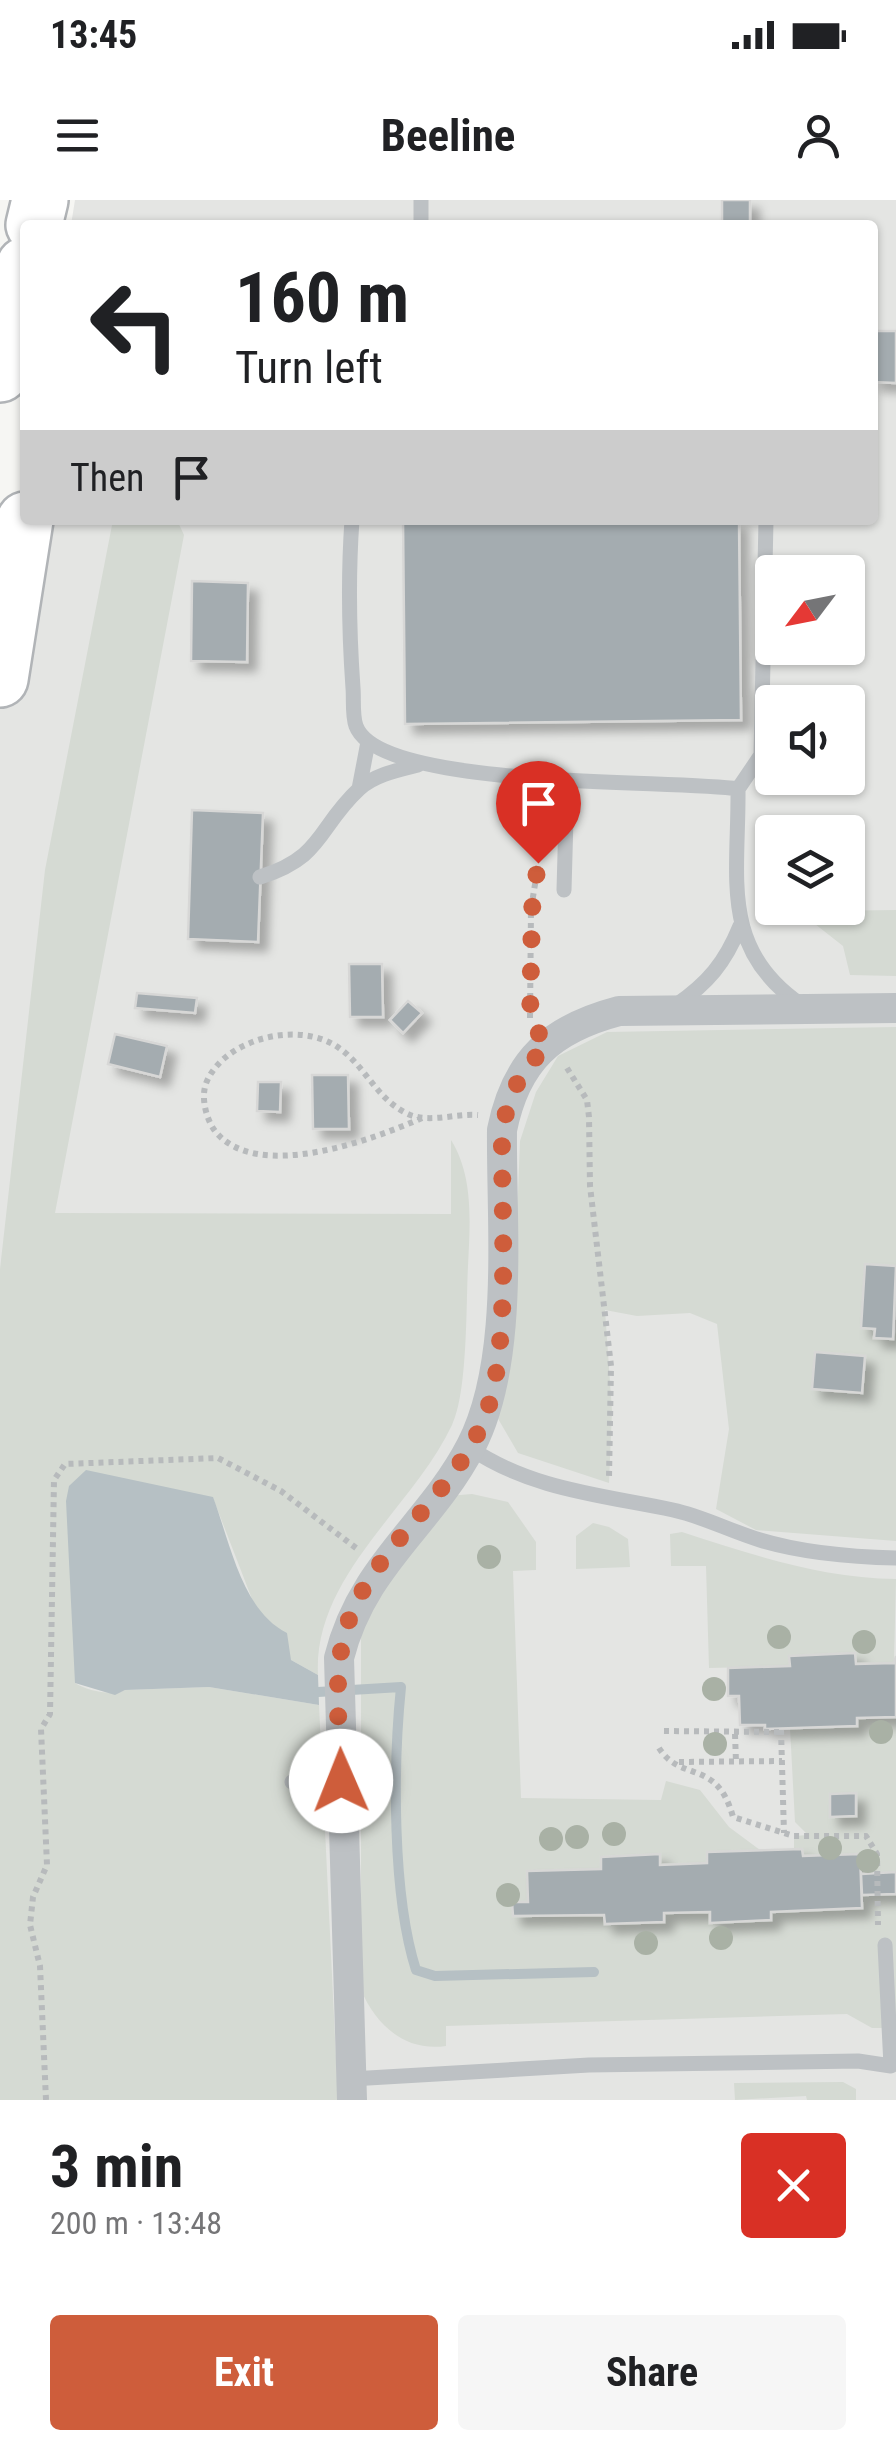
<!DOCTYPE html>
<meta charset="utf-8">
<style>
body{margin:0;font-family:"Roboto Condensed",sans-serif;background:#f6f6f6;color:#202124;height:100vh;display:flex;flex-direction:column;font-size:38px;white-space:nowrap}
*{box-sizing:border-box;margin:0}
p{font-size:32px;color:#757577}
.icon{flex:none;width:55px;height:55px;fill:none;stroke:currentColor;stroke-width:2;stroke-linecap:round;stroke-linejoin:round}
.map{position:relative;height:1900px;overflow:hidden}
.drawer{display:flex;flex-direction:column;background:#fff;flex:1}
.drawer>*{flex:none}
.guide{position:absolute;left:20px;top:20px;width:858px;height:305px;border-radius:10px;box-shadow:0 2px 8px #0004;background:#fff;color:#202124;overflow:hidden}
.needle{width:65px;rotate:238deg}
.buttons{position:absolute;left:755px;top:355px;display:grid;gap:20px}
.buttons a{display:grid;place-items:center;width:110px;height:110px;border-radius:10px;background:#fff;box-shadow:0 2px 8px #0004;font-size:50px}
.pin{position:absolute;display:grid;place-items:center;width:85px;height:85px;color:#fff;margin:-102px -42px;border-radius:50% 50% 50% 0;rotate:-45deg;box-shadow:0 0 10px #0007}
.pin .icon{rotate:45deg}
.me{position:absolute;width:110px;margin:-55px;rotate:359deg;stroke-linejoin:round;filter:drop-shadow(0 0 8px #0008)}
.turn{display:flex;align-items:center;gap:35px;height:210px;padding:0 50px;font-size:45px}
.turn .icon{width:130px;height:130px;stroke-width:2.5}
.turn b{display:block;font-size:70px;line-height:85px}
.then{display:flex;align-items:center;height:95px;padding:0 50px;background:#0003;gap:20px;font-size:38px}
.round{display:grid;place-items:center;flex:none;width:105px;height:105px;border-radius:10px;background:#f6f6f6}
.overview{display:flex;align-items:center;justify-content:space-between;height:170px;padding:0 50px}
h1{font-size:60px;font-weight:700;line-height:75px}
.primary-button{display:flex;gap:20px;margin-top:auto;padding:20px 50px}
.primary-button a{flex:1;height:115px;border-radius:10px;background:#ce5d3b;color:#fff;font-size:40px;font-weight:700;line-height:115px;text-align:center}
.primary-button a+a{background:#f6f6f6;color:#202124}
.status{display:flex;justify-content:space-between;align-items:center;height:70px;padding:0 50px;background:#fff;direction:ltr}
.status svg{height:28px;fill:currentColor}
header{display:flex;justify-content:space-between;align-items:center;height:130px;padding:0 50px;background:#fff;font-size:45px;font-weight:700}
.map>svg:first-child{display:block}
</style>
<div class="status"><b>13:45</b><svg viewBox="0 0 49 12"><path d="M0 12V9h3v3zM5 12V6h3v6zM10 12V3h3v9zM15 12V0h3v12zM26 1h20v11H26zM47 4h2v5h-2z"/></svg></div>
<header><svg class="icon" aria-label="menu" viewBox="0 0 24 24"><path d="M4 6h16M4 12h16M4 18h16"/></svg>Beeline<svg class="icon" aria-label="person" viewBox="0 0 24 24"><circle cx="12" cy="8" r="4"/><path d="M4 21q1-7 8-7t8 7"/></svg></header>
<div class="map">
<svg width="896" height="1900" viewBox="0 0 896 1900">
<defs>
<filter id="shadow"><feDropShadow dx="9" dy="9" stdDeviation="5" flood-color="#0004"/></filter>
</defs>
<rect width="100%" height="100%" fill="#f6f6f3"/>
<!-- built -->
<path fill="#e4e5e3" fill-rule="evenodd" d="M75,0h821v1900h-896v-1421l25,-159h847v-295h-801zM772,372h76v76h-76zM772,502h76v76h-76zM772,632h76v76h-76z"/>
<!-- green -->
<path fill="#d5dad3" d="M113,320h64l7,15 -129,678 396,1v-74c23,37 19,83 17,126 -2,38 0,126 -16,159 -39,83 -139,151 -134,250l-27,-15 -39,-61 -39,-101 -34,-7 -104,181v11c12,8 38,13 50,7l84,-3 110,18 19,395h-338v-831l45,-399z
M896,710v66l-46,-1 -7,-29 -28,-22 7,-13z
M896,827v239l-31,-2 -4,63 14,2 -1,9 19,1 3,-7v209l-140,-11 -40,-21 13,-80 -12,-105 -27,-11 -53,3 -32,-6 7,101 -3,72 -91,-30 -21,-36 15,-67 8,-209 16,-49 22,-36 49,-24z
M472,1294l36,8 28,40v28l-23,1 8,227 140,2 5,-19 34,9 29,37 31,23 -53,2v11l-47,2 -1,-11 -58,2v13l-73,2v31h-16l17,15 75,-2 2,9 57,-2 1,-9 46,-1 1,11 60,-2v-9l91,-4v-13l34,-1v134h-24l-25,-14 -401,12v20c-41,6 -70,-21 -85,-56v-360l24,-47 63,-87z
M593,1323l16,4 19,12 2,28 -54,2v-33z
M682,1332c71,23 139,46 214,47l-2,84 -38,1 -1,-11 -66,4 1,9 -81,2 -3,-102h-35l-1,-32z
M896,1517v155l-35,2 -1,-20 -57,2 -1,-7h-8v-13l14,-1 -13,-13 -5,-94 67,-2v-8z
M843,1882l13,7v11h-49l-1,-4 -71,4 -1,-17z"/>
<!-- water -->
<path fill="#b6c0c4" d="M86,1270l127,27c17,45 29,114 74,136l4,27 27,15 1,30 -110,-18 -84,3 -10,5 -40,-12 -9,-182 3,-15z"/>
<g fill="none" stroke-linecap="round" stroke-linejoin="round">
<!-- stream -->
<path stroke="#b6c0c4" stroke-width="10" d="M318,1492l83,-5c-8,79 -9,208 15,283l19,6 159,-4"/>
</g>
<!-- building -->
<path fill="#a4acb0" stroke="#d7d7d6" stroke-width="2.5" filter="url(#shadow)" d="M722,0h28v25h-28z
M872,131h24v52l-24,-1z
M403,320h336l2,200 -336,4z
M192,381l56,2 -1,79 -56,-1z
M192,610l71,3 -5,129 -70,-3z
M349,764h33l1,53h-33z
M137,793l60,5 -2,15 -60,-5z
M408,801l14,12 -19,20 -13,-13z
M115,834l52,12 -7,31 -52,-13z
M312,875h36l1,54h-36z
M258,882h23l-1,30 -23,-1z
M865,1064l31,2 -3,73 -19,-1 1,-9 -14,-1z
M815,1152l50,4 -3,37 -50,-4z
M855,1453l1,11 38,-1 2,-7v61l-39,1v8l-92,3v-4h-25l-1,-29h-11v-28l62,-2 -1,-10z
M856,1593v23l-26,1v-23z
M802,1649l1,7 57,-2 2,54 -91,4v8l-61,3v-11l-46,1v9l-59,2 -1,-9 -91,1 -1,-14h16l-1,-31 74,-2v-12l59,-3v11l47,-2v-11z
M896,1672v22l-34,1 -1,-21z"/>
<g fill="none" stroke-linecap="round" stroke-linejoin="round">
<!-- motorway casing -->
<g stroke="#b1b4b7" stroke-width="60">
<path id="motorway" d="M34,25l6,-25
M0,174l25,-109
M0,479l25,-159"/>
</g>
<!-- path -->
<path stroke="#b7babc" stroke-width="6" stroke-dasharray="5 5" stroke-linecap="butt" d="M530,818l1,-109 7,-43
M567,868l20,32 2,17 1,69 21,180 -2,112
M422,918c-50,22 -166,65 -207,13 -9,-12 -15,-35 -8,-50 19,-43 93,-61 132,-33 25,17 37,49 65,64 22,13 50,1 74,3
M781,1530l3,103
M664,1531l117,1
M735,1534l1,28
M659,1548c22,35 58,10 74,69l61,19h72l11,18 1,71
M679,1562l103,-1
M46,1900l-6,-134 -10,-41 3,-28 14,-32 -6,-136 9,-15 4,-234 11,-16 153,-6 63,33 79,60"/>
<!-- service -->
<path stroke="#bdc1c4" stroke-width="15" d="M421,0v25
M352,320c-4,56 -3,112 1,168 1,11 -1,27 3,38 24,64 316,53 382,63 1,87 -19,159 62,215
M359,589l9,-47
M738,589l23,-34 5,-235
M260,677c64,-20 57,-49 99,-88 15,-14 39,-19 59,-24
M564,690l3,-108
M675,806c33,-23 50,-43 65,-80
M470,1248c62,42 132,47 203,62 29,6 57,21 87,30 43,13 91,17 136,18
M292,1582l49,-1
M351,1879l238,-14 269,-4 33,5 -6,-121"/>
<!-- minor -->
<path stroke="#bdc1c4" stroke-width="30" d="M352,1900l-13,-442c23,-93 91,-133 132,-212 44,-85 30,-221 31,-316 14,-70 49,-101 117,-119l277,-3"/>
<!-- motorway -->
<use href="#motorway" stroke="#fff" stroke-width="55"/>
</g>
<!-- trees -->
<g fill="#a9b1a5">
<circle cx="489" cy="1357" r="12"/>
<circle cx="779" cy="1437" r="12"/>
<circle cx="864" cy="1442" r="12"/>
<circle cx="714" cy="1489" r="12"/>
<circle cx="881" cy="1532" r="12"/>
<circle cx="715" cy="1544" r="12"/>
<circle cx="614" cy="1634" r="12"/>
<circle cx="577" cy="1637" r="12"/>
<circle cx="551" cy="1639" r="12"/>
<circle cx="830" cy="1648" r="12"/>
<circle cx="868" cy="1661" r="12"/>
<circle cx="508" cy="1695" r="12"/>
<circle cx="721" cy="1738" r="12"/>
<circle cx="646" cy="1743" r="12"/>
</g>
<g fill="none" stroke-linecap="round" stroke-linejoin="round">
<!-- route -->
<path stroke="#ce5d3b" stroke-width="18" stroke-dasharray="0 32.4" d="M341,1581c-1,-50 -9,-104 5,-152 25,-83 112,-135 141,-218 24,-68 14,-205 15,-281 8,-38 18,-59 46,-85l-18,-23 2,-113 6,-46"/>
</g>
</svg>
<div class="buttons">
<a><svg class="needle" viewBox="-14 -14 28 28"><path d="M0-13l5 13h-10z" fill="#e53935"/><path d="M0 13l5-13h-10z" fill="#757577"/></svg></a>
<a><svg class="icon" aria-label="sound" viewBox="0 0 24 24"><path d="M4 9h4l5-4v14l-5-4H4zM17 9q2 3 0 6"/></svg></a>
<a><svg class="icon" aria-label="layers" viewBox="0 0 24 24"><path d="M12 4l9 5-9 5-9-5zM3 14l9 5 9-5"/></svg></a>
</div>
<div class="pin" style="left:538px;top:663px;background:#d93025"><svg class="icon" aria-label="arrive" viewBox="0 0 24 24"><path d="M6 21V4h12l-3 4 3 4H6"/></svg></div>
<svg class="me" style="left:341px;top:1581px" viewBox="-20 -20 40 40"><circle r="19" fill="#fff"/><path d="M0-13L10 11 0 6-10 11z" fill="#ce5d3b"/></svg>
<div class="guide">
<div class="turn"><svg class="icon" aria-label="left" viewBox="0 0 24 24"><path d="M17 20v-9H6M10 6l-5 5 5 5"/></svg><div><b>160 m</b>Turn left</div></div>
<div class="then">Then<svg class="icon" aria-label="arrive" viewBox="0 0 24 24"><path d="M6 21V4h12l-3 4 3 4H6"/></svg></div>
</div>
</div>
<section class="drawer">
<div class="overview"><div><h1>3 min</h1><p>200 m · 13:48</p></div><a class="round" style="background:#d93025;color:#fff"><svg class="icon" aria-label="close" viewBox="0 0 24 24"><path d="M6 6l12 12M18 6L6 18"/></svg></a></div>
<div class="primary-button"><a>Exit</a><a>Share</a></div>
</section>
